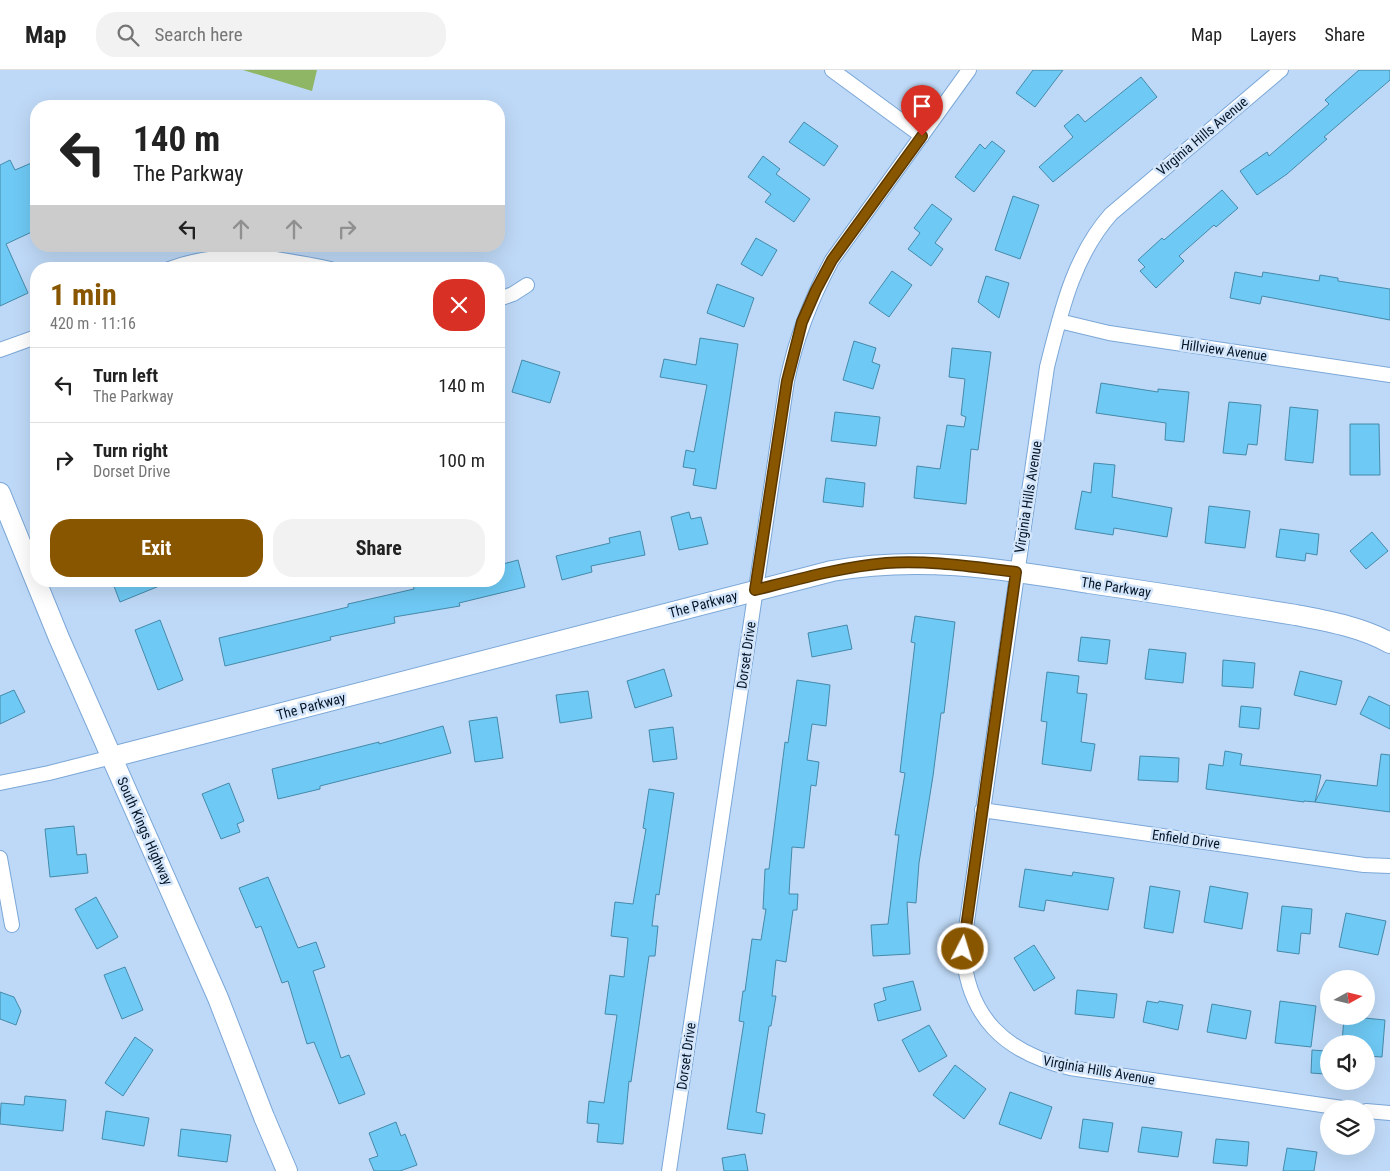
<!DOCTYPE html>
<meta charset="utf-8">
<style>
body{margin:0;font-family:"Roboto Condensed",sans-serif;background:#f2f2f2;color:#222;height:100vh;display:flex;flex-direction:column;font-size:19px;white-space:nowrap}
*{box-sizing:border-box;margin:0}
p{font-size:16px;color:#767676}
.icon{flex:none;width:28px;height:28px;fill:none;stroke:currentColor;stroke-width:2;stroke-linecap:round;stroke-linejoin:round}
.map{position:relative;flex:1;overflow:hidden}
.details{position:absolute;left:30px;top:192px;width:475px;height:325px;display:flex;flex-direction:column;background:#fff;border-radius:20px;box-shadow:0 5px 20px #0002}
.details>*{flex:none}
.banner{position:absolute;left:30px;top:30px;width:475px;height:152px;border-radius:20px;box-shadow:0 5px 20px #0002;background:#fff;color:#222;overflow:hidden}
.needle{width:32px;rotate:82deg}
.tools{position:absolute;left:1320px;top:900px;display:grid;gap:10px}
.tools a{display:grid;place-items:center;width:55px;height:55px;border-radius:50%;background:#fff;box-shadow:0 5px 20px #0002;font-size:25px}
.pin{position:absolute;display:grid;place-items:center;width:42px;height:42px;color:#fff;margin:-51px -21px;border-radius:50% 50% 50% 0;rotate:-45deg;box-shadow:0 0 5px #0007}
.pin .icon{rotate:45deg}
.me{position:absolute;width:55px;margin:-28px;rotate:5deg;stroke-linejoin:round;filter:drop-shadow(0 0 4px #0008)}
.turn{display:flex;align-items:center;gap:18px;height:105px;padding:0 20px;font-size:22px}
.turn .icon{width:65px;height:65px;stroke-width:2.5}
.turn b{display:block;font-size:35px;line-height:42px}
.lanes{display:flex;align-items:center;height:48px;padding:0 20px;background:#0003;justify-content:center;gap:25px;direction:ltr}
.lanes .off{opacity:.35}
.round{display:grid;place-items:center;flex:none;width:52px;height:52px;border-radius:20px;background:#f2f2f2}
.summary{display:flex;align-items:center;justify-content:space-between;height:85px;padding:0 20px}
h1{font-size:30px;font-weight:700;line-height:38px;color:#895600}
.primary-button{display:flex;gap:10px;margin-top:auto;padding:10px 20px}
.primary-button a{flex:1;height:58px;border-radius:20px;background:#895600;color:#fff;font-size:20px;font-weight:700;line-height:58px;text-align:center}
.primary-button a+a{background:#f2f2f2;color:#222}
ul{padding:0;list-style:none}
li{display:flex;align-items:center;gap:15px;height:75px;padding:0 20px;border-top:1px solid #e0e0e0}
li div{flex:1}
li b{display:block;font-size:19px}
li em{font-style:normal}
header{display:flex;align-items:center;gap:30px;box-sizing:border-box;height:70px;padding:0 25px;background:#fff;border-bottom:1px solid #e0e0e0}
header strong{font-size:24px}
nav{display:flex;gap:28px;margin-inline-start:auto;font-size:18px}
.search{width:350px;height:45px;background:#f2f2f2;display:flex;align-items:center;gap:12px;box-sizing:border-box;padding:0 18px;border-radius:20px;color:#767676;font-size:19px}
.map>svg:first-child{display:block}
</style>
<header>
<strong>Map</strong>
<div class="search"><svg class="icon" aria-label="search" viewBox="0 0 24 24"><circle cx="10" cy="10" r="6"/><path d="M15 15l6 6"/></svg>Search here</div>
<nav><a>Map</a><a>Layers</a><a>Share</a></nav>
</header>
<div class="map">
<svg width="1390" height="1101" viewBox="0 0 1390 1101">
<rect width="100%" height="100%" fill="#bed9f7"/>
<!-- green -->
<path fill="#8eb664" d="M243,0h74l-5,21z"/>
<!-- building -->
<path fill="#6ec9f4" stroke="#458aaa" d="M1033,0h30l-28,37 -19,-14z
M1359,0h31v10l-66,57 3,2 -40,35 -30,21 -17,-24 27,-19 2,4 60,-52 -4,-4z
M1141,7l16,20 -104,85 -14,-15 34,-30 -9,-11 14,-12 7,8z
M804,52l34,24 -14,20 -35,-24z
M992,71l13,10 -31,41 -19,-15 25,-33 5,5z
M763,86l17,13 -4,5 34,25 -16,23 -29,-20 6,-8 -23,-17z
M10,90l5,10 21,-9v69l-30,14 22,49 -28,13v-141z
M1222,120l16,18 -22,19 -2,-2 -35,31 5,5 -28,27 -16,-17 5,-4 -7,-7 24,-22 2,2z
M1013,126l26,9 -19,54 -25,-9z
M932,134l20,15 -17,24 8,6 -12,17 -23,-17 12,-16 -6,-5z
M756,168l21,12 -15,26 -21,-12z
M892,201l20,14 -23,32 -20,-14z
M1235,202l27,5 1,-5 56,9 1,-6 18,3v3l52,8v31l-128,-24 -2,8 -30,-6z
M986,206l23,7 -10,35 -21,-16z
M717,214l37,14 -10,29 -37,-14z
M700,268l38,6 -22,145 -23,-4 3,-16 -13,-2 3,-17 8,2 13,-67 -47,-8 4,-18 32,6z
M854,271l22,7 -4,14 8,3 -7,24 -30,-9z
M952,278l39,4 -13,98 -7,-1 -5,55 -52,-6 3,-32 23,3 7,-44 17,2 2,-10 -5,-2 4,-36 -16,-2z
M522,290l38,12 -10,31 -38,-11z
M1101,313l57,9v-3l31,3 -5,50 -19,-2 1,-17 -70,-10z
M1229,332l32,3 -4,40 -9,-1 -2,11 -23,-2z
M1290,337l28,3 -5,53 -28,-3z
M835,342l45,5 -4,29 -45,-5z
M1350,354h29l1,51h-30z
M1094,393l21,2 -3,32 60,11 -5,29 -53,-9 -1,7 -38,-6 7,-38 9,2z
M826,408l39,5 -2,24 -40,-5z
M1209,436l41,5 -5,37 -40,-5z
M689,442l2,7 10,-2 7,27 -29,6 -8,-33z
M1280,459l39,5 -2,21 -11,-2 -1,8 -29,-4z
M640,461l5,24 -54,11 1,6 -30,8 -6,-24 54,-13 -1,-5z
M1372,462l16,19 -22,18 -16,-18z
M518,490l7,27 -66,16 1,3 -66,11 1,6 -65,14 1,3 -106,26 -6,-28 129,-31v-3l66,-15 -1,-8h86v-16z
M112,511h57v1l-49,20z
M915,546l40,6 -11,91h-3l-8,63 -14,87 -3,40 -9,-1 3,52 -37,2 -2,-31 17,-1 11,-89h-4l10,-62 -5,-1 15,-129 -4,-1z
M160,550l23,60 -25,10 -23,-60z
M847,555l5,24 -40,8 -4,-24z
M1081,567l29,3 -3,24 -29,-3z
M1149,579l37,4 -3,30 -38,-4z
M1223,590l32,3 -2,25 -31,-2z
M664,599l8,27 -37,12 -8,-27z
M1300,601l42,10 -6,24 -42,-10z
M1047,602l32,4 -2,17 10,1 -6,48 14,2 -4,27 -49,-7 5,-42 -6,-1z
M797,610l33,5 -4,41 -14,-2 -5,36 12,2 -3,24 -5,-1 -7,63 -12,-1 -3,47h9l-1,16h-4l-7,52 -10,-2 -4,36h4l-5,30h-2l-13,86 9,2 -3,20 -35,-5 17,-107 -5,-1 4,-30h2l7,-52 9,1 5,-31h-3l2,-40h4l16,-127 3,1z
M14,620l11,22 -25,12v-28z
M588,621l4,27 -32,5 -4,-28z
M1369,626l21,10v23l-30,-15z
M1241,636l20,2 -2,21 -20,-2z
M497,647l6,41 -28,4 -6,-41z
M443,656l8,27 -131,33v3l-42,10 -6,-30 107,-27v2z
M673,657l4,32 -24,3 -4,-32z
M1225,681l17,3 -2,11 81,10 -6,27 -11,-1v1l-98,-13 3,-25 14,2z
M1381,684l9,1v57l-75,-10 11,-22 51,6z
M1140,686l39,2 -1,24 -40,-2z
M229,713l15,38 -7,3 3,8 -19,7 -19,-45z
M649,719l25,4 -15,102 -3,-1 -4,32h6l-3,30h-6l-18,126 -2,-1 -6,63 -26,-2 2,-18 -12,-1 2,-22 15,2 13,-88 -12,-1 5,-39 14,2 4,-39 -17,-2 4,-34 18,2 13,-75 -3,-1z
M74,756l3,29 9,-1 2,19 -38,4 -5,-48z
M1025,799l47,7 1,-4 41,6 -6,32 -62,-10 -2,11 -25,-4z
M268,807l30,71 18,-6 9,25 -12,4 28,87 8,-3 16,39 -26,10 -25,-62 -7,2 -19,-63 -6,2 -21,-57 -5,2 -17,-40z
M1150,816l30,5 -7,42 -29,-5z
M1210,816l38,7 -6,36 -38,-7z
M96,827l22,40 -21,12 -22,-40z
M1282,836l30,3 -2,25 -9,-1 -2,21 -22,-3z
M1346,843l40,8 -8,34 -39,-8z
M1034,875l21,33 -21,13 -20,-33z
M125,897l18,43 -21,9 -18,-44z
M913,911l8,29 -43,11 -4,-17 12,-4 -3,-12z
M1077,920l40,4 -3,24 -39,-4z
M0,922l14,5 7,14 -5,14 -16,-6z
M1147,931l11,2 1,-2 24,4 -5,25 -35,-8z
M1280,931l36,5 -5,41 -36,-4z
M1212,934l39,7 -5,28 -39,-7z
M1344,946l41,4 -3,37 -16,-1v-12h-24z
M929,955l18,31 -28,16 -17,-32z
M135,967l18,13 -30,46 -18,-13z
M1312,980l14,1 -1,23 -14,-1z
M955,995l31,24 -22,30 -31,-24z
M1010,1022l42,15 -11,32 -42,-15z
M25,1026l41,4 -3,31 -63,-7 1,-21 23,2z
M106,1041l43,7 -5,28 -42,-7z
M1083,1049l30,4 -5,29 -29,-4z
M396,1052l5,14 4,-2 12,31 -17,6h-26l-5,-12 9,-3 -9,-23z
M1142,1057l40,5 -4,25 -40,-5z
M181,1059l50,6 -4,27 -49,-6z
M1216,1069l33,3 -2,24 -34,-3z
M1287,1078l30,4 -3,19h-31z
M745,1084l3,17h-24l-2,-13z"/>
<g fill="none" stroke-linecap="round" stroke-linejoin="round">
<!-- street casing -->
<g stroke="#7ba7d7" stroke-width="16">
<path id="street" d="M832,0l90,66
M1281,0l-170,144c-38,43 -50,98 -64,153l-84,582c4,68 42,104 107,119l279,41
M169,199c57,-21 104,-12 162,0
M499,229l14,-5 14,-9
M1059,251l50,12 281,42
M0,280l36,-13
M0,713l49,-10 63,-16
M982,740l382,55 26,1
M0,788l12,67
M1366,1041l24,2
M669,1101l118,-790c9,-44 24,-82 45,-121l137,-190"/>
</g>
<!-- secondary casing -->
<g stroke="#7ba7d7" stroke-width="22">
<path id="secondary" d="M0,423l59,145 159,360 46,119 23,54
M112,687l720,-186c89,-16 169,-2 257,12 69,10 138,21 207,32 31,6 66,12 94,28"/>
</g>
<!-- street -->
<use href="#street" stroke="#fff" stroke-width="14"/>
<!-- secondary -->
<use href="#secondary" stroke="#fff" stroke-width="20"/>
</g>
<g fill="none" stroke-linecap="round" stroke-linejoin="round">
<!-- route casing -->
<g stroke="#593800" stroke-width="12">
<path id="route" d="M922,66l-90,124 -16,30 -14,32 -15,59 -32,209c44,-11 87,-23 131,-27 44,-3 87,4 130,9l-53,377"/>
</g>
<!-- route -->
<use href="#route" stroke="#895600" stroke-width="9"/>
</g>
<g text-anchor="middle" stroke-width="5" stroke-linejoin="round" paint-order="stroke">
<!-- street labels -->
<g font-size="14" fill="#041526" stroke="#d3e5fa">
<text transform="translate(1202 66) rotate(-40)" y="5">Virginia Hills Avenue</text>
<text transform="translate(1224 280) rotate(8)" y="5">Hillview Avenue</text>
<text transform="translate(1028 427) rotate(-81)" y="5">Virginia Hills Avenue</text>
<text transform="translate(1116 517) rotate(9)" y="5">The Parkway</text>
<text transform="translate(703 534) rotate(-15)" y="5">The Parkway</text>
<text transform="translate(746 585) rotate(-82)" y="5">Dorset Drive</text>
<text transform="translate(311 636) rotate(-15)" y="5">The Parkway</text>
<text transform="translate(145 761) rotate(66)" y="5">South Kings Highway</text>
<text transform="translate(1186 769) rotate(8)" y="5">Enfield Drive</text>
<text transform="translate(686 986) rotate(-82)" y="5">Dorset Drive</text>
<text transform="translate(1099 1000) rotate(10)" y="5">Virginia Hills Avenue</text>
</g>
</g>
</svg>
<div class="tools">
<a><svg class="needle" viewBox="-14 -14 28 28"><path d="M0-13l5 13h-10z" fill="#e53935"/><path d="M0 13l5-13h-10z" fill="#767676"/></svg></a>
<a><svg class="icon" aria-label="sound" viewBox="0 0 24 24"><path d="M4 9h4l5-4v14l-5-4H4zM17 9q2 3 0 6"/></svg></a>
<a><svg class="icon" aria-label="layers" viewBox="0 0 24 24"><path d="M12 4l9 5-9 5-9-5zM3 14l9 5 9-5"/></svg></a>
</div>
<div class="pin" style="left:922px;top:66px;background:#d93025"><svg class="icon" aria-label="arrive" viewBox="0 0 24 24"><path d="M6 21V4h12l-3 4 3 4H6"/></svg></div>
<svg class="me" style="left:963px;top:879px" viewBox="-20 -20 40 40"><circle r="17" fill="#895600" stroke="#fff" stroke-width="3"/><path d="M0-11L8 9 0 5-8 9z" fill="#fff"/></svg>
<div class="banner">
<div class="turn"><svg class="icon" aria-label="left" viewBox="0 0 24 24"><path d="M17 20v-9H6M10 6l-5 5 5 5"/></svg><div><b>140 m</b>The Parkway</div></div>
<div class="lanes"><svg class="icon" aria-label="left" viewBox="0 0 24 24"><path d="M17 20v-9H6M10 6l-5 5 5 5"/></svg><svg class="icon off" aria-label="ahead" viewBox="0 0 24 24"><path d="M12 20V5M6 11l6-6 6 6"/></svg><svg class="icon off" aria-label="ahead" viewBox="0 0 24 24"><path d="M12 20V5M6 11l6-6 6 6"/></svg><svg class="icon off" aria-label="right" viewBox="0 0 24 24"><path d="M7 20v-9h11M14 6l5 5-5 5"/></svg></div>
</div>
<section class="details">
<div class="summary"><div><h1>1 min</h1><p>420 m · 11:16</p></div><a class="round" style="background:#d93025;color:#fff"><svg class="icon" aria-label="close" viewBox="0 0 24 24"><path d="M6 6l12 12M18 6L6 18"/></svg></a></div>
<ul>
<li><svg class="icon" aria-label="left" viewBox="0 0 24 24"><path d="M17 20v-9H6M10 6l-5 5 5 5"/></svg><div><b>Turn left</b><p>The Parkway</p></div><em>140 m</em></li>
<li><svg class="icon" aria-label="right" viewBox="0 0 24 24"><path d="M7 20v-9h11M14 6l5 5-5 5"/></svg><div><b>Turn right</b><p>Dorset Drive</p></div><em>100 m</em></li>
</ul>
<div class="primary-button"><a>Exit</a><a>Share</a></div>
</section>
</div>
